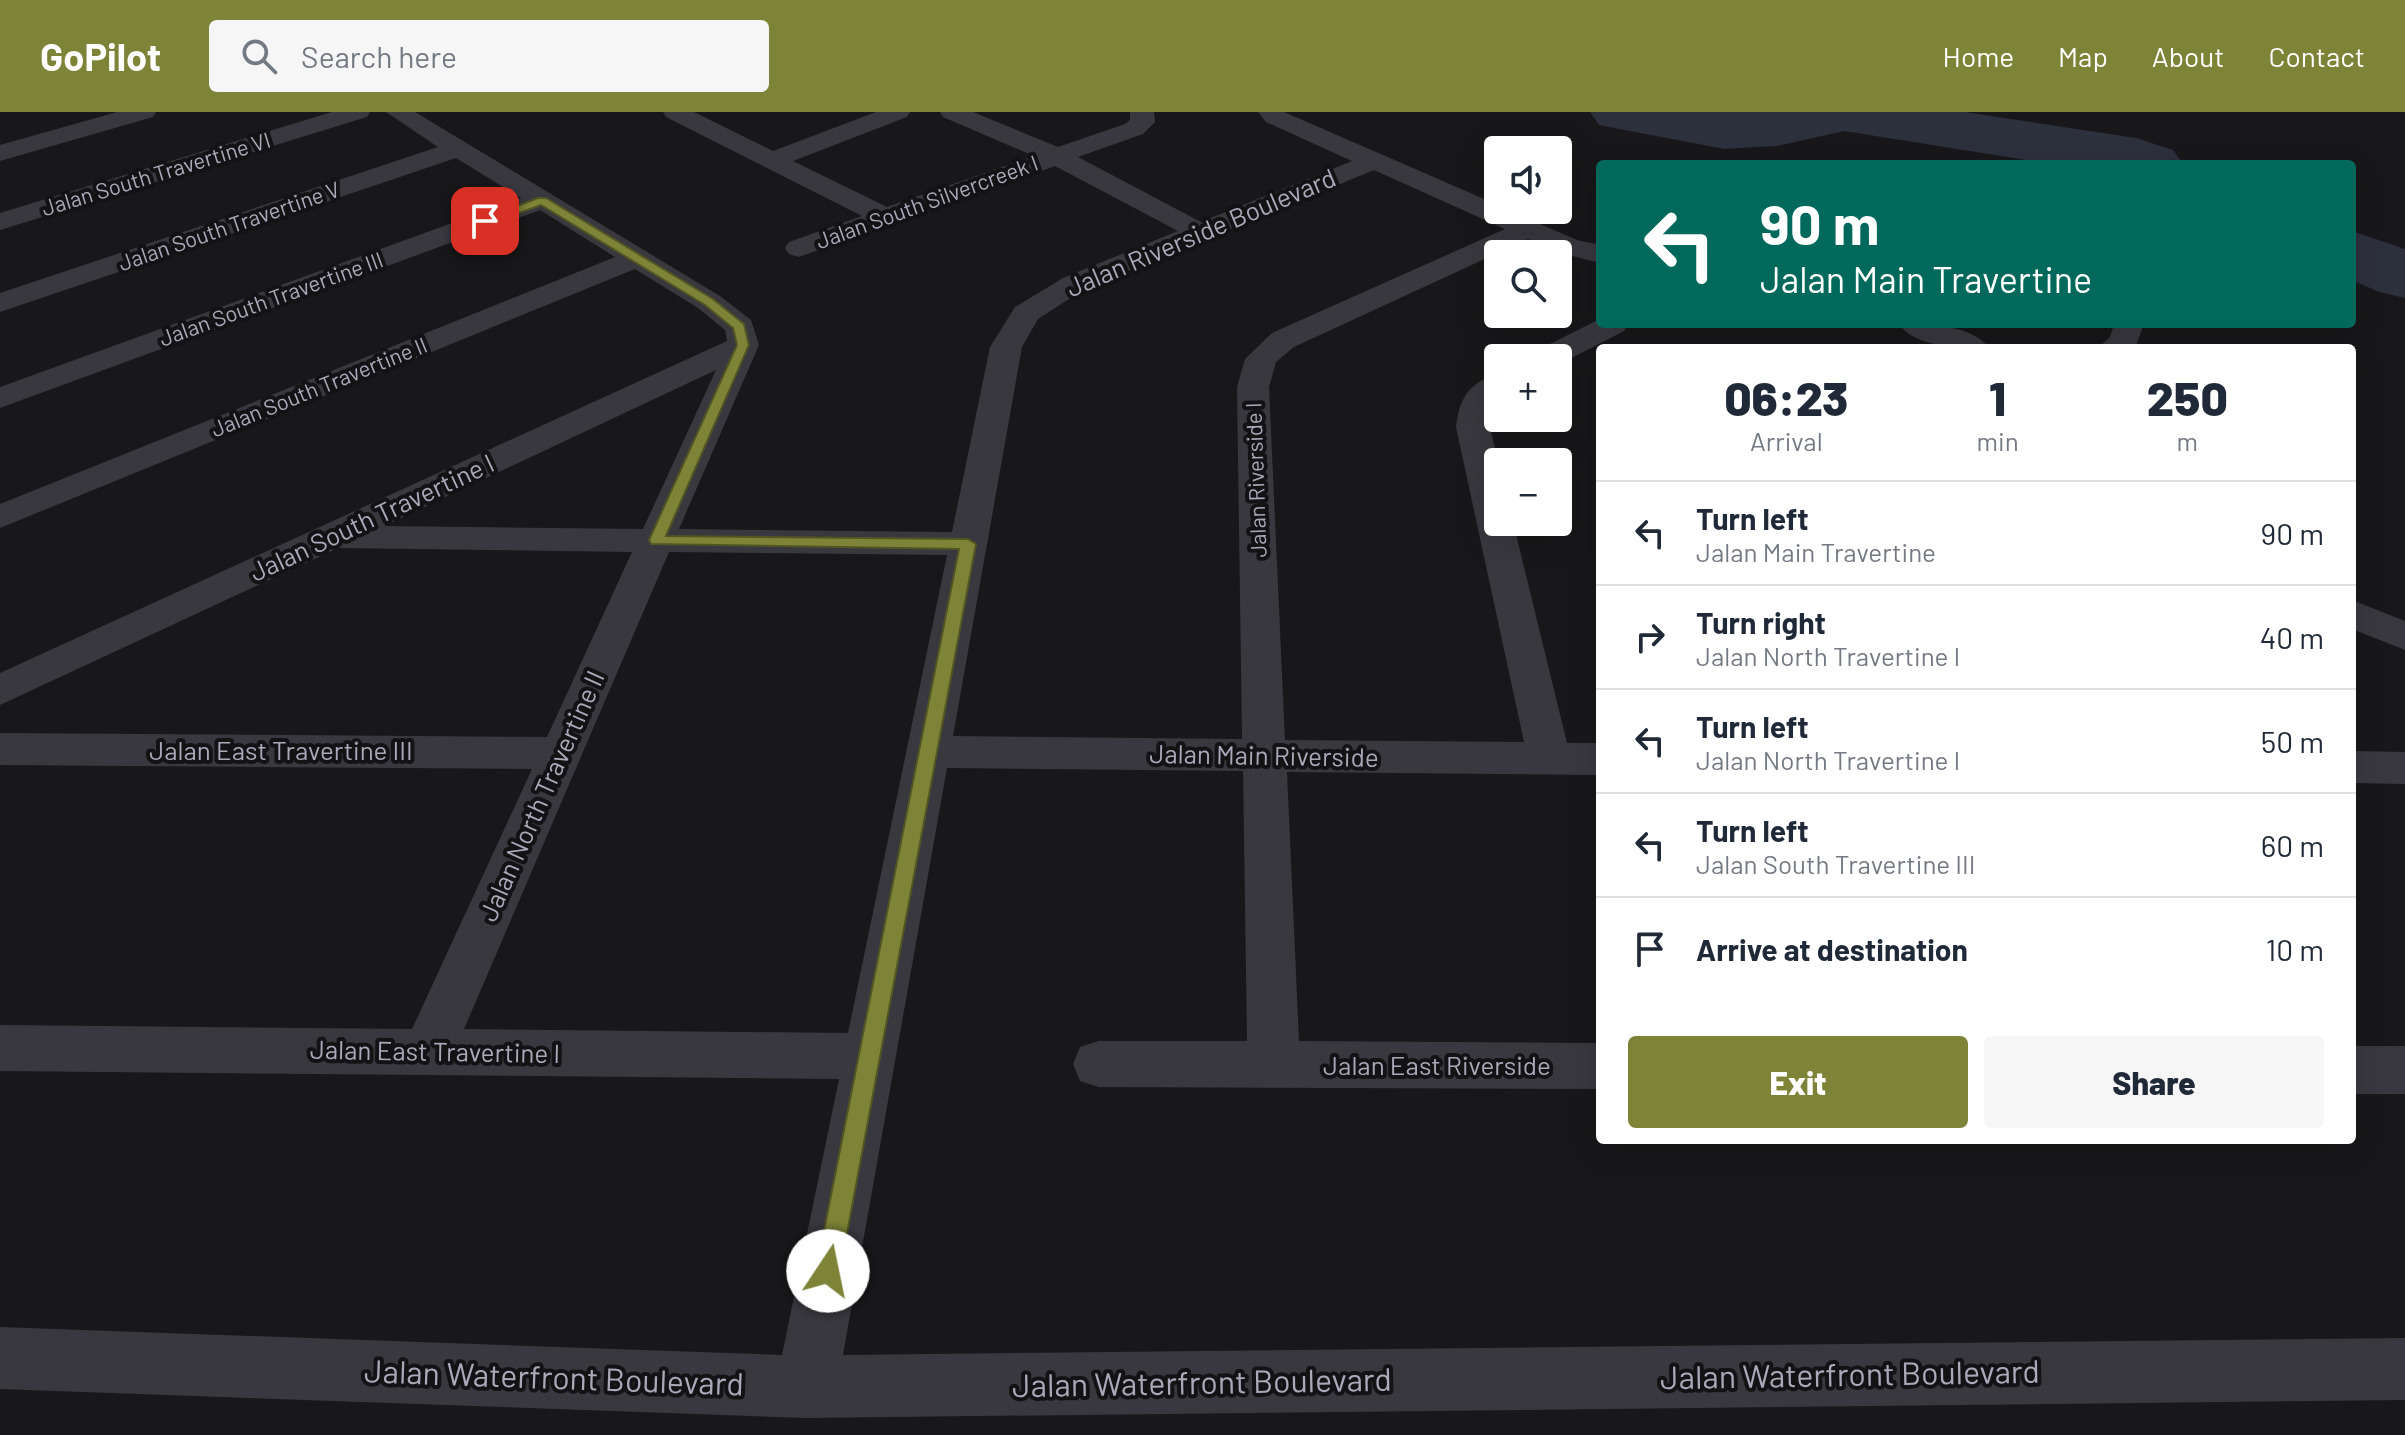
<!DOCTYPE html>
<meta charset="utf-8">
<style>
body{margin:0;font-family:Barlow,sans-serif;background:#f6f6f7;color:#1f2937;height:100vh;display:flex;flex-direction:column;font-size:30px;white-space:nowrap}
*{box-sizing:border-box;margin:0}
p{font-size:26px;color:#747a83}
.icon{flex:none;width:44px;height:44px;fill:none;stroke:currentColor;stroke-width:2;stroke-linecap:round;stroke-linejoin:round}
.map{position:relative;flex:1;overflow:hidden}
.side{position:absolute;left:1596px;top:232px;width:760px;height:800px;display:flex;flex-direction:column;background:#fff;border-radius:8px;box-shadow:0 8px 32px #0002}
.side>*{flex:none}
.hud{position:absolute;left:1596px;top:48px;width:760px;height:168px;border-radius:8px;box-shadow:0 8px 32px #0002;background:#00695c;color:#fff;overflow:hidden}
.tools{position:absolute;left:1484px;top:24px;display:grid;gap:16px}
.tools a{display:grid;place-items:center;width:88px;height:88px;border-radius:8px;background:#fff;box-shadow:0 8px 32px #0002;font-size:40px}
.pin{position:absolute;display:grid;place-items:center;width:68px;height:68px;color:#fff;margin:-34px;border-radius:16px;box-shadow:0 4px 12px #0006}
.me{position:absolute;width:88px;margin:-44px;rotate:11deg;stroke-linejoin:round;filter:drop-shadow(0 0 6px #0008)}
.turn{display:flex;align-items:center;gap:28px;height:168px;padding:0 32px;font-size:36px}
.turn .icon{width:104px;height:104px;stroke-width:2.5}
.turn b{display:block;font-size:56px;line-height:68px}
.eta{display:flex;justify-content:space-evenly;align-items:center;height:136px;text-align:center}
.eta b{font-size:48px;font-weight:800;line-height:56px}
.action{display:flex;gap:16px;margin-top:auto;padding:16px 32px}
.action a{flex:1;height:92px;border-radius:8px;background:#7d8337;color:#fff;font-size:32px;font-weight:800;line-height:92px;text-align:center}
.action a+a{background:#f6f6f7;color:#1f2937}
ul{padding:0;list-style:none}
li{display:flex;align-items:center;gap:24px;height:104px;padding:0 32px;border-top:2px solid #e0e1e3}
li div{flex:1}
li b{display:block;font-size:30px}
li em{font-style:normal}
header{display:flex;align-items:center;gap:48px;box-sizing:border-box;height:112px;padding:0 40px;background:#7d8337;color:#fff}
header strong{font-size:38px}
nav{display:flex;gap:44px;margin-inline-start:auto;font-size:28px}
.search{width:560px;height:72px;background:#f6f6f7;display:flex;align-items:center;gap:20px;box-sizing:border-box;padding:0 28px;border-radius:8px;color:#747a83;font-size:30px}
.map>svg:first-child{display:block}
</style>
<header>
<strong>GoPilot</strong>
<div class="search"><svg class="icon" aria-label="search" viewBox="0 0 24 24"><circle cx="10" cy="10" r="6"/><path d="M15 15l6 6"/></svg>Search here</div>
<nav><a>Home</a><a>Map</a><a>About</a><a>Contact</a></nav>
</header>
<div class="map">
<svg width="2405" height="1323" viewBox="0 0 2405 1323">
<rect width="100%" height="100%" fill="#181719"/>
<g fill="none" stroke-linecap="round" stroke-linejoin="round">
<!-- river -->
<path fill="#2d303d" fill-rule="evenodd" d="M1590,0h375l171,26 37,12 10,14h-132l-207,-33 -67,15 -53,3 -125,-24z
M2352,119l53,18v49l-26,-6 -27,-12z"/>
<!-- minor -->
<path fill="#39383e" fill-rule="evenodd" d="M117,0h39l-3,5 -153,44v-16z
M332,0h38l-3,5 -367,113v-17z
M386,0h29l305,184 31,24 8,25 -80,184 273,3 38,-185 25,-40 48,-29 115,-47 -123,-65 -256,91 -10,-3 -4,-6 4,-6 73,-26 -196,-99 -3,-5h31l79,39 103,-39h34l-3,5 -114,44 94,46 147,-51 -91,-39 -3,-5h33l85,35 67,-23 5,-4v-8h24l1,10 -12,12 -65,23 123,65 151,-61 -86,-39 -8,-10h26l214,93v5h10l69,30 23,5v18l-43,-11 -29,-13 -234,108 -18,15 -7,25 16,353 239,2 -68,-315c3,-28 13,-45 42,-53v26l-7,6 -1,21 8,35v60h15l54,221h33v32l-313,-3 12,269 301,2v46l-501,-2 -19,-6 -7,-17 7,-17 19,-6h148l-4,-270 -296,-3 -104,587 1562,-17v62l-1599,18 -806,-29v-62l782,28 57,-276 -839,-8v-46l412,4 120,-260 -532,-4v-32l547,4 85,-185 -294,-4 -338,157v-32l727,-332 -2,-11 -27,-22 -63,-39 -635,259v-24l615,-247 -75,-47 -540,198v-21l521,-189 -65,-40 -456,154v-19l438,-146zM1374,58l131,59 -233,104 -27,26 -8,28 5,352 -289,-3 69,-389 16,-28 45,-29zM716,258l-73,159 -259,-3zM669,440l278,3 -99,478 -384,-4z
M1600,207v5h28l-4,7 -66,34v-7h-27l5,-7z
M1899,212c26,0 73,0 90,24 -27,0 -74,0 -90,-24z
M2114,212h30l-9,24h-37l12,-11z
M2352,488l53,21v29l-53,-21z
M2352,639l53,1v32l-53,-1z
M2352,934h53v48h-53z"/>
</g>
<!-- route -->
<path fill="#7d8337" stroke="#515524" stroke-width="2" d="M538,86h8l167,101 31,25 5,21 -83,191 302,3 8,5 -136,727 -3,9 -9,3 -8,-3 -4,-9 143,-722 -308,-5 -2,-4 88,-195 -4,-17 -28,-23 -164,-100 -52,19 -10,-3z"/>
<g text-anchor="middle" stroke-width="8" stroke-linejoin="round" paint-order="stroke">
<!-- far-street labels -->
<g font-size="22" fill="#aaa9b9" stroke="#131214">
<text transform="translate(156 62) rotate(-17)" y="8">Jalan South Travertine VI</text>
<text transform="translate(927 90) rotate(-20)" y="8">Jalan South Silvercreek I</text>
<text transform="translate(229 114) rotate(-19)" y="8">Jalan South Travertine V</text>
<text transform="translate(271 187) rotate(-20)" y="8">Jalan South Travertine III</text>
<text transform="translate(319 275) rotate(-22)" y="8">Jalan South Travertine II</text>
<text transform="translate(1256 368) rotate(-92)" y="8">Jalan Riverside I</text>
</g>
<!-- street labels -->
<g font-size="26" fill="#aaa9b9" stroke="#131214">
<text transform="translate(1201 121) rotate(-23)" y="9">Jalan Riverside Boulevard</text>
<text transform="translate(372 406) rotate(-25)" y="9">Jalan South Travertine I</text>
<text x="281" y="648">Jalan East Travertine III</text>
<text transform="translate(1264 644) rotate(1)" y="9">Jalan Main Riverside</text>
<text transform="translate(542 684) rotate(-66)" y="9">Jalan North Travertine II</text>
<text transform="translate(435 940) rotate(1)" y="9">Jalan East Travertine I</text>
<text x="1437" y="963">Jalan East Riverside</text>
</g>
<!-- near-street labels -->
<g font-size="32" fill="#aaa9b9" stroke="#131214">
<text transform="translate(1850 1263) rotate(-1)" y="11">Jalan Waterfront Boulevard</text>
<text transform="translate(554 1266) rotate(2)" y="11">Jalan Waterfront Boulevard</text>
<text transform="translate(1202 1271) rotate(-1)" y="11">Jalan Waterfront Boulevard</text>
</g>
</g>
</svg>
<div class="tools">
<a><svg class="icon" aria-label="sound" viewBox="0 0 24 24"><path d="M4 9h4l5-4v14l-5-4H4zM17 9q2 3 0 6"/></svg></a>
<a><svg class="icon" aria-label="search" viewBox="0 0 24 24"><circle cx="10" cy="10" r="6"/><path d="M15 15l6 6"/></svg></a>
<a>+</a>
<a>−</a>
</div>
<div class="pin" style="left:485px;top:109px;background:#d93025"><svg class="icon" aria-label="arrive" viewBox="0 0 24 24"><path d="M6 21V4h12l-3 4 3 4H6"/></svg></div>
<svg class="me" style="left:828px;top:1159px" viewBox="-20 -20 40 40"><circle r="19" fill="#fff"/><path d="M0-13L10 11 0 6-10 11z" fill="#7d8337"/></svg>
<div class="hud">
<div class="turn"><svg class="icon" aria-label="left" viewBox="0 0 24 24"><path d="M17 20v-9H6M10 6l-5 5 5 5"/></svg><div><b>90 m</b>Jalan Main Travertine</div></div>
</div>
<section class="side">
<div class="eta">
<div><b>06:23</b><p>Arrival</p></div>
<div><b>1</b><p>min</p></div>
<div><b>250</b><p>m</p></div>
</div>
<ul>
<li><svg class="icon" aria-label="left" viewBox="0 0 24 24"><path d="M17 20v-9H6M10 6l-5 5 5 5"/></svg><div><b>Turn left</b><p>Jalan Main Travertine</p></div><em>90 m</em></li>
<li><svg class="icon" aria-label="right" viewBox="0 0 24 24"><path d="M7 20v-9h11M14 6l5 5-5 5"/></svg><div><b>Turn right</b><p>Jalan North Travertine I</p></div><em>40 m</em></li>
<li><svg class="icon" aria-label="left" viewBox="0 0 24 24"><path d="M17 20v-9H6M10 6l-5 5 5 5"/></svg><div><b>Turn left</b><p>Jalan North Travertine I</p></div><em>50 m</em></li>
<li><svg class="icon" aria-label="left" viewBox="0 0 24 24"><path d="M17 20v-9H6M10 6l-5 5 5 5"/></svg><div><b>Turn left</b><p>Jalan South Travertine III</p></div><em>60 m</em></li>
<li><svg class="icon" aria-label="arrive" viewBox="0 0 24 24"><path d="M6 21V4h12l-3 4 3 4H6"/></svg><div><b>Arrive at destination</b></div><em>10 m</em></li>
</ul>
<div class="action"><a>Exit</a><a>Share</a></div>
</section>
</div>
